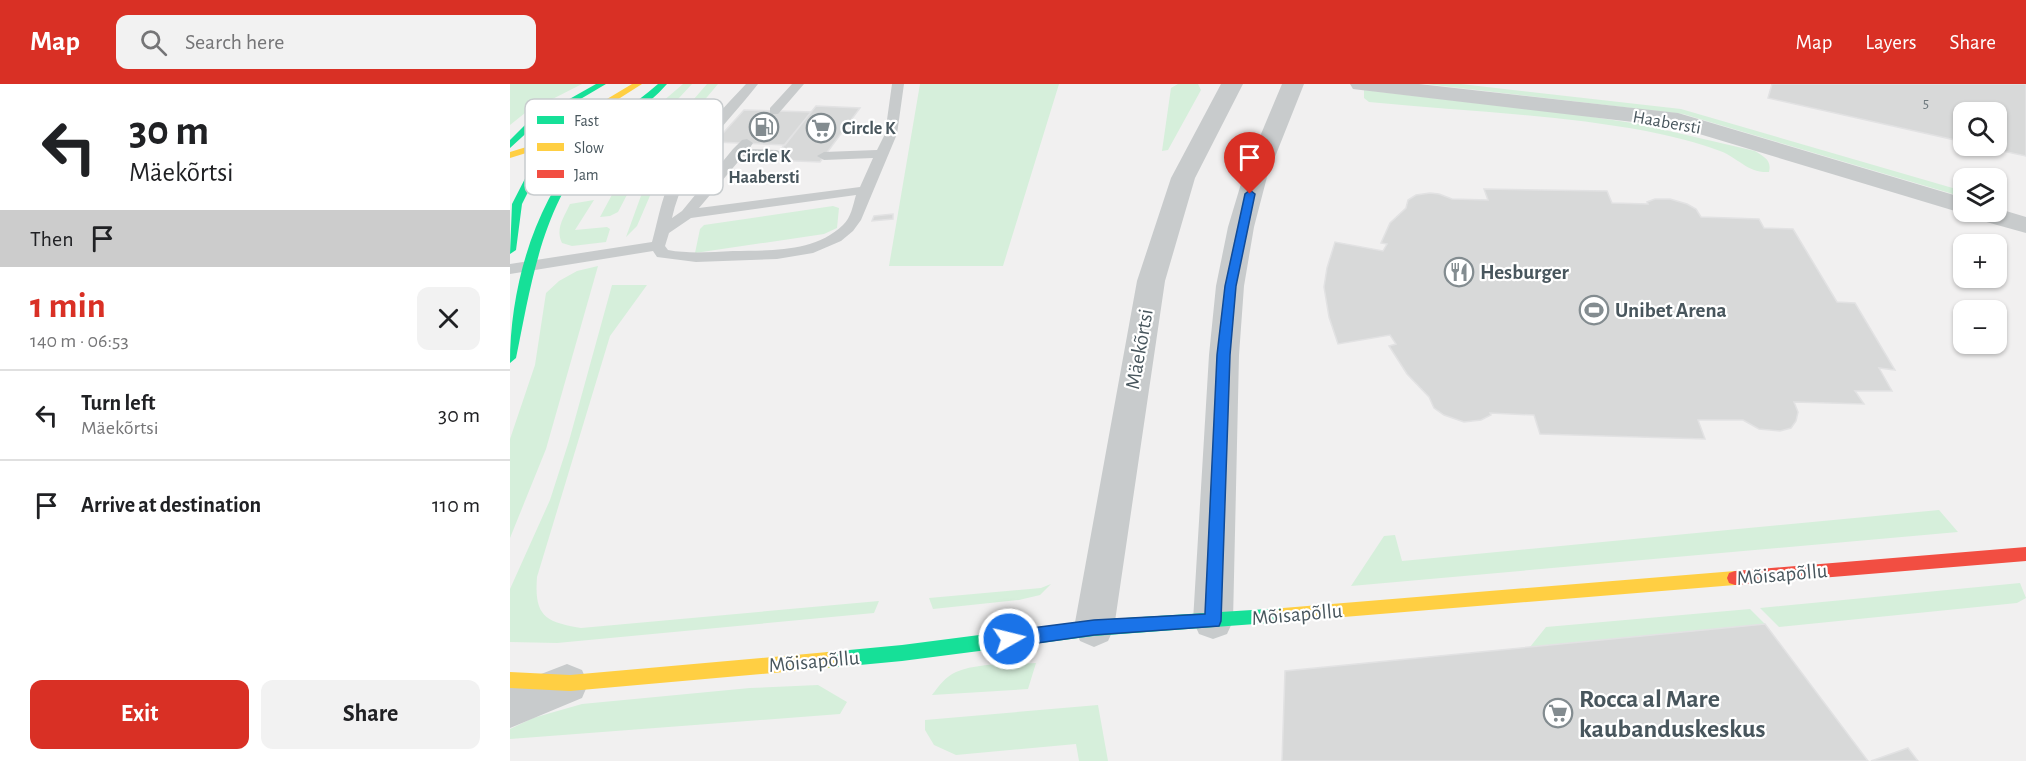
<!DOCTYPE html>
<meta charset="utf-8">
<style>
body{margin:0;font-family:"Alegreya Sans",sans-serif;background:#f2f2f2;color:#202124;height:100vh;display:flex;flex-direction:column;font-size:22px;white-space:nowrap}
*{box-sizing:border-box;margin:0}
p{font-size:20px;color:#757577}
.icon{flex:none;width:33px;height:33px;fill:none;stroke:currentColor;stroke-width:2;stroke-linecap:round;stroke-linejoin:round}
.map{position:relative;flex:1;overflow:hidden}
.side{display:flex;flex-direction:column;background:#fff;width:510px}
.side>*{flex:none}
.guide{background:#fff;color:#202124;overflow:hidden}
.buttons{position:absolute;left:1443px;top:18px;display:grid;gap:12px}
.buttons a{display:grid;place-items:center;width:54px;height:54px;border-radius:12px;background:#fff;box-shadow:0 2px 4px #0004;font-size:30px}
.pin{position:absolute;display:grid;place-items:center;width:51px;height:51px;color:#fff;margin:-62px -26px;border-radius:50% 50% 50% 0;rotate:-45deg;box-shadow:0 0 6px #0007}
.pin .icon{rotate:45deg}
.me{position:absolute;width:66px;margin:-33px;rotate:82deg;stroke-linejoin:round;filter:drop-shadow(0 0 4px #0008)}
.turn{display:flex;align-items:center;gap:21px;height:126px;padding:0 30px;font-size:27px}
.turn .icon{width:78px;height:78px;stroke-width:2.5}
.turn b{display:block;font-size:42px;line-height:51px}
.then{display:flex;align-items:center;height:57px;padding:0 30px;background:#0003;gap:12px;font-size:22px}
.round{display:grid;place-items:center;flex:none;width:63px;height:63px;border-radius:12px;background:#f2f2f2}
.head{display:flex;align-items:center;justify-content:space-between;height:102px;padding:0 30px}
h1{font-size:36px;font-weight:700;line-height:45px;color:#d93025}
.action{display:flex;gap:12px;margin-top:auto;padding:12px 30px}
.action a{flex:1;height:69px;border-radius:12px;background:#d93025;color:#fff;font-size:24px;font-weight:700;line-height:69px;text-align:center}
.action a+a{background:#f2f2f2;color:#202124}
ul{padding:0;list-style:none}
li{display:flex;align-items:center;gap:18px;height:90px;padding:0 30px;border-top:2px solid #e0e0e0}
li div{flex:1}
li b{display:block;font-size:22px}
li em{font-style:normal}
header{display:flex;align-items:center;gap:36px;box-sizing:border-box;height:84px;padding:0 30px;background:#d93025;color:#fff}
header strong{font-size:28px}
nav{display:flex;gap:33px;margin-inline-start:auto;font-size:21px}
.search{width:420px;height:54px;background:#f2f2f2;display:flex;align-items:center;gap:15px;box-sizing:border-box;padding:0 21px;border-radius:12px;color:#757577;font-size:22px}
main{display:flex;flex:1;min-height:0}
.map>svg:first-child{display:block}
</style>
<header>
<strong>Map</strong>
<div class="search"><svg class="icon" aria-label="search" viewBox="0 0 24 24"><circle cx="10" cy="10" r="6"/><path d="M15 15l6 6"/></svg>Search here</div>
<nav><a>Map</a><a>Layers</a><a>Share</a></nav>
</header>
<main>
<section class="side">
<div class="guide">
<div class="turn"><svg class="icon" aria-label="left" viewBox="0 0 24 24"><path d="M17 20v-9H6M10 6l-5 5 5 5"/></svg><div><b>30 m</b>Mäekõrtsi</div></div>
<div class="then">Then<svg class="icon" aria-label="arrive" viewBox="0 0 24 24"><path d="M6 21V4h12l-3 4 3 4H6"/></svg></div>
</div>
<div class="head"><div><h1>1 min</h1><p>140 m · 06:53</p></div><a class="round"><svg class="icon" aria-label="close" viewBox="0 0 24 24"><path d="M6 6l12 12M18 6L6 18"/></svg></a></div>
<ul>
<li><svg class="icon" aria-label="left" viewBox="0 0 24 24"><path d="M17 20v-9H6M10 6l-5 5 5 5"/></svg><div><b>Turn left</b><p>Mäekõrtsi</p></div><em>30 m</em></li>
<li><svg class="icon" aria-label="arrive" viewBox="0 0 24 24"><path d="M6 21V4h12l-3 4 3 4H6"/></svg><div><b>Arrive at destination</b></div><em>110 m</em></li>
</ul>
<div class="action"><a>Exit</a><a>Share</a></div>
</section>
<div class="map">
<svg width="1516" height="677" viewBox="0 0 1516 677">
<rect width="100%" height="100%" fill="#f1f0f0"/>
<!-- green -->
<path fill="#d6efdb" d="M0,0h72l-57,29 -15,12z
M173,0h9l-39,42 -38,47 -9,7 -22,8 8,-21 35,-35z
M197,0h11l-88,105 -12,23 -8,4 -10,1 14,-26z
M410,0h139l-56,182h-114z
M668,0h20l3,6 -33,60 -6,1 9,-63z
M915,0h36l220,25 282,82v6l-280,-83z
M854,6l216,25 59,9 116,27c9,6 17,9 14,21 -22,1 -30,-14 -49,-21 -24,-9 -49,-15 -74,-20 -91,-17 -186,-20 -277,-29l-5,-4z
M151,86l-24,56 -11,11 16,-44z
M84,116l-19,30 32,-3 3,2 -4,13 -34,4 -10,-3c-7,-14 2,-26 8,-39z
M323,122l6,2 -2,20 -13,6 -129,19 5,-24 4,-4z
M88,182l-52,183 -36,89v-99l25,-74 11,-72 13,-12 18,-10z
M102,201h35l-37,51 -73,241c-3,39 8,45 44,51l298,-27 -5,12 -317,30 -47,-1v-53l40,-89 19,-59z
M1429,426l19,22 -607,54 33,-50 11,-1 7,26z
M1510,499l6,15 -9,5 -238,24 -19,-19z
M541,500l-11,11 -21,5 -86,9 -4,-11 112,-10z
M1240,525l15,15 -235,23 16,-20z
M526,579l-8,26 -96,6c7,-9 13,-18 24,-23 20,-9 57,-8 80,-9z
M308,601l29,17 -7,12 -330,25v-10l23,-11 49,-14 168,-16z
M588,621l10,56h-29l-3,-17 -120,11 -22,-10 -9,-15v-10z"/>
<!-- building -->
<path fill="#d8d9d9" stroke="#e2e2e3" stroke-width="1.5" d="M1262,0h254v72l-47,-10h17v-34h-32v30l-196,-44z
M306,22l44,2 -40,54 -48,-2z
M234,26l67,2 -26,33 -70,-3z
M974,105l123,2 5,12 36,1 -1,-2 8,-3h15l17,5 9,5 5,8 58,2 5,9 29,1 44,73 18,1 40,67 -16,-2 13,23h-37l9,13 -70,-2 4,10 -2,9 -5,7 -11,3 -21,-2 -16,-9h-45l7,19 -165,-5 -6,-19 -44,-2 1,2 -10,5 -17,2 -20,-7 -10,-7 -5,-11 -22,-23 -18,-28 7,-2 -6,-9 -52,9 -9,-27 -5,-30 3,-19 8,-26 48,9 4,-7 -6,-1 9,-20 16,-15 2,-8 8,-5 14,-2 9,1 13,5 36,1z
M383,130v5l-21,2 2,-5z
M1255,540l103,137h-586l3,-90z
M1398,664l10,13h-47z"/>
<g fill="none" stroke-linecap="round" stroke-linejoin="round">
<!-- lane -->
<path fill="#c8cbcc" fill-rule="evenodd" d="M236,0h12c-35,45 -72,74 -86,134l10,-7 51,-62 9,-9 5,-1 6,4 -4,6 28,1 7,4 -7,4 -34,-2 -44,52 161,-21 13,-29 -49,2 -7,-4 7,-4 53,-2 8,-16 7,-50h12l-7,50 -36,86 -8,11 -12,10 -28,12 -36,6 -81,3 -39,-5 -4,-6 -143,23v-10l142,-22c5,-18 8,-36 15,-54 17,-40 49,-72 79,-104zM346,111c-3,10 -5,23 -13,30 -29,28 -73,25 -110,26 -22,1 -44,3 -65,-1l-3,-4 4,-13 22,-15z
M282,0h12l-26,30h-8v-6z"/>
<!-- street -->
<path fill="#c8cbcc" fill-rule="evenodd" d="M711,0h22l-48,94 -30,103 -51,347 -6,13 -14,6 -14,-6 -6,-13 63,-347 34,-103z
M772,0h22l-37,93 -13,50 -10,59 -5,69 -6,266 -6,13 -14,5 -14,-5 -6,-13 16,-266 7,-69 12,-59 15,-50z
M840,0h69l259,29 286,85v14h32v-4l30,9v16l-54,-15 -4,-5 -13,-2 -279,-84 -315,-37 -8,-1z
M57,580l15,6 6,14 -6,14 -72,30v-42z"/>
<!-- fast -->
<path fill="#16e098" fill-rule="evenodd" d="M86,0h10l-73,43 -23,21v-8l17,-17z
M148,0h9c-21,24 -50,40 -72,63 -53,57 -64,138 -79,211l-6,5c0,-73 23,-157 72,-213 22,-25 50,-44 76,-66z
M49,53l8,2 -26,27 -19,38 -6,46 -6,4 2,-50 21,-41z
M773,524l6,2 2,5 -2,5 -6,2 -189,14 -192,25 -74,7 -6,-2 -2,-6 2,-6 6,-2 74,-7 192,-25z"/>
<!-- slow -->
<path fill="#ffcf43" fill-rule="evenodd" d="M122,0h10l-44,28 -33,29 -55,17v-6l49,-15 33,-29z
M1225,487l6,2 2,5 -2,5 -6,2 -452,37 -6,-2 -2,-5 2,-5 6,-2z
M318,568l6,2 2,6 -2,6 -6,2 -258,23 -60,-3v-16l60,3z"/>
<!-- jam -->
<path fill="#f24e42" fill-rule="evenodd" d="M1516,463v14l-291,24 -6,-2 -2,-5 2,-5 6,-2z"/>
</g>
<!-- route -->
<path fill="#1a73e8" stroke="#114b97" stroke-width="1.5" d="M740,106l5,4 -19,92 -6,69 -9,266 -2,5 -125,9 -85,12 -6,-2 -2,-6 2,-5 6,-3 85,-11 111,-6 12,-259 8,-69 20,-92z"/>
<!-- icons -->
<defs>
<g id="fuel-ring" transform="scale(1.5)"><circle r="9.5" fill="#fff" stroke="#838c90" stroke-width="1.5"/><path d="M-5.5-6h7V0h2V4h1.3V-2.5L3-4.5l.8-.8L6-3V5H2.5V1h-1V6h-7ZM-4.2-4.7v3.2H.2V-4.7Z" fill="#838c90"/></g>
<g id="supermarket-ring" transform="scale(1.5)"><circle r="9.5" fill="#fff" stroke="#838c90" stroke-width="1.5"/><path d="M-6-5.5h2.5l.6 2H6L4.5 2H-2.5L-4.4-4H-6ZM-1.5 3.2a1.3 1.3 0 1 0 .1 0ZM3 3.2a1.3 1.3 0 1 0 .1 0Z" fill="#838c90"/></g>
<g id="restaurant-ring" transform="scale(1.5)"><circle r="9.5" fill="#fff" stroke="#838c90" stroke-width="1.5"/><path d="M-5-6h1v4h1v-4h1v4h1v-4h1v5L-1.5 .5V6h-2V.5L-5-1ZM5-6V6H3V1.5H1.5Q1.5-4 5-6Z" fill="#838c90"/></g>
<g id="stadium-ring" transform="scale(1.5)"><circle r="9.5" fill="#fff" stroke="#838c90" stroke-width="1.5"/><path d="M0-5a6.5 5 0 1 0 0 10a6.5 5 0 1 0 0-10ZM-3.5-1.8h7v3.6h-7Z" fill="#838c90"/></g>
</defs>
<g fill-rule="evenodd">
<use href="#fuel-ring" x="254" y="43"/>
<use href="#supermarket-ring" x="311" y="44"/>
<use href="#restaurant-ring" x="949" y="188"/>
<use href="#stadium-ring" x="1084" y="226"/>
<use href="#supermarket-ring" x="1048" y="629"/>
</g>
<g text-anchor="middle" stroke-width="4.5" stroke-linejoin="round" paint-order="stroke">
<!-- far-number labels -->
<g font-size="15" fill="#6d787d">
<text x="1416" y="24">5</text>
</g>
<!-- far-street labels -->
<g font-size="18" fill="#48565d" stroke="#fff">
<text transform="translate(1157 38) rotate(10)" y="6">Haabersti</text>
</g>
<!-- far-poi labels -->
<g font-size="18" font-weight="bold" fill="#48565d" stroke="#fff" text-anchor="start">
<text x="332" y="50">Circle K</text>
<text x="254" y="78" text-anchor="middle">Circle K<tspan x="254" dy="21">Haabersti</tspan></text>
</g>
<!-- poi labels -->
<g font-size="21" font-weight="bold" fill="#48565d" stroke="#fff" text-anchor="start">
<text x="970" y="195">Hesburger</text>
<text x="1105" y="233">Unibet Arena</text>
</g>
<!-- street labels -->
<g font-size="21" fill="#48565d" stroke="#fff">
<text transform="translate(629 265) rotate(-80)" y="7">Mäekõrtsi</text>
<text transform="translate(1272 490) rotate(-5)" y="7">Mõisapõllu</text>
<text transform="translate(787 530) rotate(-5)" y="7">Mõisapõllu</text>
<text transform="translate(304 577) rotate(-5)" y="7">Mõisapõllu</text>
</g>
<!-- near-poi labels -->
<g font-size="26" font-weight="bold" fill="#48565d" stroke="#fff" text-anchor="start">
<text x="1069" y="623">Rocca al Mare<tspan x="1069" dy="30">kaubanduskeskus</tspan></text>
</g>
</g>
<!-- legend -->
<rect x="15" y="15" width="198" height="96" rx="9" fill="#fff" stroke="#c8ccce" stroke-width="1.5"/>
<rect x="27" y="32" width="27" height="8" fill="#16e098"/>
<rect x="27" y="59" width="27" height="8" fill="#ffcf43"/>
<rect x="27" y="86" width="27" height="8" fill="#f24e42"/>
<g font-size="16" fill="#48565d">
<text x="64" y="42">Fast</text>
<text x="64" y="69">Slow</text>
<text x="64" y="96">Jam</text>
</g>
</svg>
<div class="buttons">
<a><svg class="icon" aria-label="search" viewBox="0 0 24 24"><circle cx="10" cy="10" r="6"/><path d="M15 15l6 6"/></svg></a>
<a><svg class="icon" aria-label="layers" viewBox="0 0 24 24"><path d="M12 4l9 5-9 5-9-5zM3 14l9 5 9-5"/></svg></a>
<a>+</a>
<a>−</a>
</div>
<div class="pin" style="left:740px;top:110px;background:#d93025"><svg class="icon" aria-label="arrive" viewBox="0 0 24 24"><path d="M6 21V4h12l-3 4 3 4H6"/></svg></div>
<svg class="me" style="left:499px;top:555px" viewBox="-20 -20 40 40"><circle r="17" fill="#1a73e8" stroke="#fff" stroke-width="3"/><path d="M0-11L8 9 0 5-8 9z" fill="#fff"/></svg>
</div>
</main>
